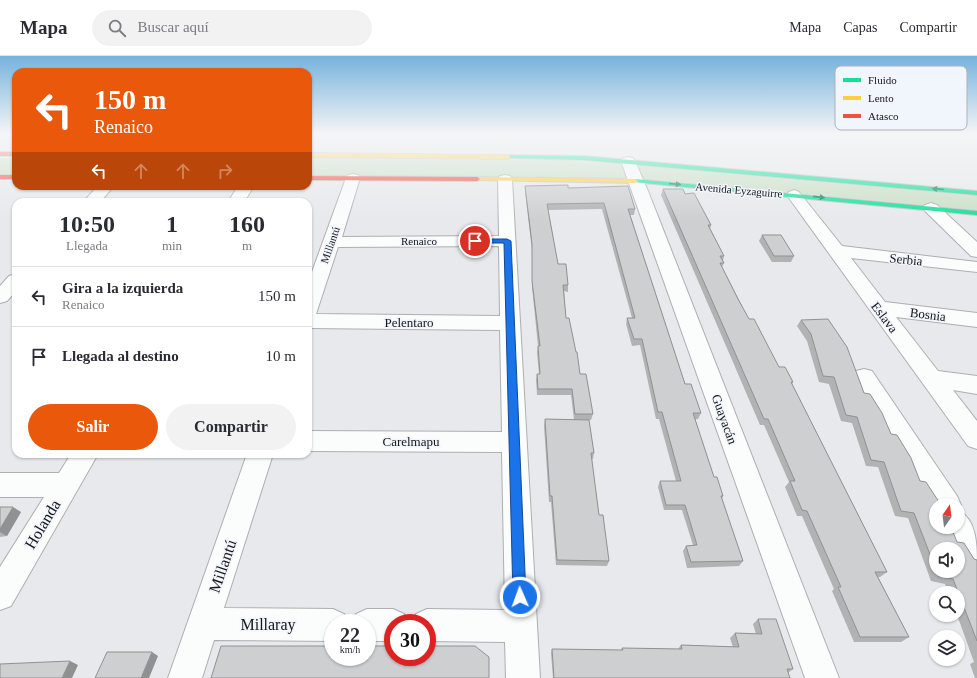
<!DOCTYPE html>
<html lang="es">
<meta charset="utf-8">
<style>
body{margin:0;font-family:Georgia,serif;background:#f2f2f3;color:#2b2b33;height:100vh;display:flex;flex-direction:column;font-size:15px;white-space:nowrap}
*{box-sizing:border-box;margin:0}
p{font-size:13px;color:#7c7c81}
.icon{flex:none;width:22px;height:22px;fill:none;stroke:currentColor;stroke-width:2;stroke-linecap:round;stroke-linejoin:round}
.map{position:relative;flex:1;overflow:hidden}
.side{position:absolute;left:12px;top:142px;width:300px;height:260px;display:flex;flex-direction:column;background:#fff;border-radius:12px;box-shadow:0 1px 3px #0004}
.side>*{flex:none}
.hud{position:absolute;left:12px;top:12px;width:300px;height:122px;border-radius:12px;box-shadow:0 1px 3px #0004;background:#ea580c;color:#fff;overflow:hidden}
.needle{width:26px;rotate:14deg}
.controls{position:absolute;left:929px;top:442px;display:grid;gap:8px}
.controls a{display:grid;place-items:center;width:36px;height:36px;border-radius:50%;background:#fff;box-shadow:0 1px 3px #0004;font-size:20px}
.speed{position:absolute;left:324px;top:558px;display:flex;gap:8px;font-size:20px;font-weight:700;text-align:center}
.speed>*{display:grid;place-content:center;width:52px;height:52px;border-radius:50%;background:#fff;box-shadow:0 1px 3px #0004;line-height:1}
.speed small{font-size:10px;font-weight:400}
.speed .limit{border:6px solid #d22;background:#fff;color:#111}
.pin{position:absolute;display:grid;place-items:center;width:34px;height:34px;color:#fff;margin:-17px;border:2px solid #fff;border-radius:50%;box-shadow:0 1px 4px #0007}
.me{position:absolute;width:44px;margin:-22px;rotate:358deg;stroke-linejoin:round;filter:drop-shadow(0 0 3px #0008)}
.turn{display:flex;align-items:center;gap:14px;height:84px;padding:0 16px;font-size:18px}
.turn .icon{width:52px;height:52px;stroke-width:2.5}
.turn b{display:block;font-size:28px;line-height:34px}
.lanes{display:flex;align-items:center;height:38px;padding:0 16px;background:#0003;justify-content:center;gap:20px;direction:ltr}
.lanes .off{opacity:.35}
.eta{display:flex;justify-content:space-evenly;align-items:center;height:68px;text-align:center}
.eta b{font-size:24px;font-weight:800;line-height:28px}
.button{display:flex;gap:8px;margin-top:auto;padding:8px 16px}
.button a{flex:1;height:46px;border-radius:24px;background:#ea580c;color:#fff;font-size:16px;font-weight:800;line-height:46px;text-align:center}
.button a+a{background:#f2f2f3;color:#2b2b33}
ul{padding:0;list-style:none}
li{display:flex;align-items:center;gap:12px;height:60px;padding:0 16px;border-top:1px solid #e1e1e2}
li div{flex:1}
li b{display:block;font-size:15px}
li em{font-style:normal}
header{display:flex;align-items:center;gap:24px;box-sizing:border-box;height:56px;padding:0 20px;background:#fff;border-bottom:1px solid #e1e1e2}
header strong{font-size:19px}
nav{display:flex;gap:22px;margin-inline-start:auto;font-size:14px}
.search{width:280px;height:36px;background:#f2f2f3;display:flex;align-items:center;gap:10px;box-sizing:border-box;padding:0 14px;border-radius:22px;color:#7c7c81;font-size:15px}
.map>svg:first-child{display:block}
</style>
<header>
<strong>Mapa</strong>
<div class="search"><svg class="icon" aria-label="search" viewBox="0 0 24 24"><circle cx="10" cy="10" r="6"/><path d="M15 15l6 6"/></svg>Buscar aquí</div>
<nav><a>Mapa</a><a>Capas</a><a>Compartir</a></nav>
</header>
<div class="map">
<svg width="977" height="622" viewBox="0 0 977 622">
<rect width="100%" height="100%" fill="#e7e9ec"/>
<!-- green -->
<path fill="#cbe0c7" d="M0,102h16v16h-16z
M308,102l247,2 54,3 368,33v14l-317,-30 -352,-4z"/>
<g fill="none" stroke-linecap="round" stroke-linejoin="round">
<!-- street casing -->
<g stroke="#adafb2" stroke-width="2">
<path id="street" d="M628,101l5,1 2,3 13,30 191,487h-34l-184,-517 2,-3z
M353,118l5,1 2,3 -18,59 157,-1 -1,-57 2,-3 5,-1 5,1 2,3 28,499h-34l-1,-36 -78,-1v-18h-15l4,-9 11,-5 78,1 -3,-158 -194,-1v-20l194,1 -2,-102 -192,-2v-45l38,-105 2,-3zM499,190l1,70 -184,-2 22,-67z
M98,130h16l-14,16h-17z
M238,130h16l-10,16h-16z
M794,134l5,2 43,54 135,16v10l-126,-14 34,44 92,11v14l-81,-10 42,54 39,5v18l-24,-4 24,31v28l-9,-3 -179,-248 -3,-3 3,-3z
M931,147l6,2 40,37v15l-6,-1 -46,-45 -2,-3 2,-3z
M16,218v17l-9,10 -7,2v-17l9,-10z
M864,313l8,2 85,125 4,9 -3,5c19,10 19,34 19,57l-10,-4 -21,-36h12v-22h-22v7l-83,-135 3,-6z
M71,398h27l-87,152 -11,4v-43l44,-70h-44v-24h59z
M247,398h26l-49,154 109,1 11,5 4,9h-15v18l-119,-1 -12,38h-34z
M367,553h26l11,5 4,9h-15v18h-26v-18h-15l4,-9z"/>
</g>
<!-- fast casing -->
<g stroke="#c3c4c5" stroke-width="2">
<path id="fast" d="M508,99l77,1 392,35v4l-392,-35 -79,-2v-2z
M635,123l342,32v4l-344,-33v-2z"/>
</g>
<!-- slow casing -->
<g stroke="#c3c4c5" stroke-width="2">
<path id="slow" d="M308,97l200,2 3,2 -3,2 -200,-2z
M477,121l158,2 3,2 -3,2 -160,-3v-2z"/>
</g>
<!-- jam casing -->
<g stroke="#c3c4c5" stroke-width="2">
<path id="jam" d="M0,96h16v4h-16z
M0,119h16v4h-16z
M308,120l169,1 3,2 -3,2 -169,-1z"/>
</g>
<!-- street -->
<use href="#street" fill="#fbfcfc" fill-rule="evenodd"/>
<!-- fast -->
<use href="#fast" fill="#16e098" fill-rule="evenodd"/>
<!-- slow -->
<use href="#slow" fill="#ffcf43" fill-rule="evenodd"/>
<!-- jam -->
<use href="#jam" fill="#f24e42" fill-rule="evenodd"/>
</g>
<!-- wall -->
<path fill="#b0b2b4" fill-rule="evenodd" d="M525,130l43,2 67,21 -1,6h-4l55,169 16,29 -3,6h-3l19,58 9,19 -1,3 21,62 -4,5 -52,2 -4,-17 3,-5 7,-1 -11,-35h-18l-6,-23 2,-6h16l-17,-62h-3l-16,-74 -8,1 -6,-22 1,-6h5l-30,-109 -54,1 10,54 10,21v7l-4,-1 2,27 14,56 13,40 -2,6h-2l5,33 -1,6h-2l8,56 10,46 -2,5 -51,-1 -5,-63h-2l-5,-76 1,-7 29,1 -3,-25h-34l-1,-15 1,-6h2l-2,-22 1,-6 -6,-59v-37l-7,-58z
M663,133l22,5 26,31 -1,4 14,27 -1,4 1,3 -2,4 27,52 30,48 14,15 -1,2 95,188 -7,5h-2l31,60 -8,5h-47l-22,-51 2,-2 -32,-73h-5l-12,-29 4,-5 -25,-57h-4l-99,-230z
M762,179l32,21 -3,6h-19l-13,-21z
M801,264l63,73 56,88 37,61 17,17 3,1v118h-2l-5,-14 4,-2 -17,-47h1v-22h-10l-3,-9 -14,-3 -23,-63 -13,-2 -17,-49 -12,-1 -14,-43 -11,-2 -12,-37 -10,-2 -12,-41 -10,-15zM936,493l22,22h-22z
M0,451l21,5 -14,24 -7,1z
M758,563l35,50 -5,4 2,5h-237l-2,-25 1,-4 69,1 1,-2 56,1 3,-4 52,2 -3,-9 5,-5 21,1 -3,-10z"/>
<!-- shaded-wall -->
<path fill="#909192" d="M13,451l8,5 -14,24 -7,-4v-3z
M152,596l6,4 -9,22h-8z
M70,605l8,4 -6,13h-10z"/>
<!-- building -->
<path fill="#cdcfd1" stroke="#909192" d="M568,129v3l60,-2 7,23h-7l57,175h6l10,29h-8l21,64h3l6,19h-2l22,65 -52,1 -5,-16 11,-1 -12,-40h-19l-6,-24h21l-19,-69h-4l-16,-73h-8l-7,-21h8l-31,-115 -57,1 11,60h8l2,21h-5l3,33h3l7,34h1l3,22h6l7,40h-18l-3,-25h-34l-1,-15h3l-2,-28h2l-8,-65v-37l-7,-58z
M663,133h20l2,5 9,-1 17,32h-3l16,31h-4l4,7h-4l18,36 11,20h5l25,48h6l8,15h-2l96,190h-12l34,65h-49l-22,-50h3l-34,-76 -5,-1 -12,-29h5l-27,-62h-4z
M762,179h19l13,21h-20z
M828,263l19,28 17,46 6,1 12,19 9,21 6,1 14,23 9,23 6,1 15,23h-5v22h15l6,15 7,1 10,16 3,1v81l-24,-62 -15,-3 -2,-5h22v-22h-22v21l-22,-57 -13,-2 -17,-49 -13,-2 -14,-43 -11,-2 -12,-38 -11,-1 -12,-42 -10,-14z
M545,363l44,1 5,33h-3l8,62h4l6,46 -52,-1 -5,-64h-2z
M0,451h13l-13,22z
M758,563h18l17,50h-6l3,9h-236l-2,-29 71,1 -1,-2 60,1 -1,-4 58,2 -4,-14 27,1z
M221,590h112v11h34v-11h26v11h34v-11h48l14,11v21h-278z
M107,596h45l-11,26h-46z
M70,605l-8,17h-62v-14z"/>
<!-- one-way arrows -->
<defs><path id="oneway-solid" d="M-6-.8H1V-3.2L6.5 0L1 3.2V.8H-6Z"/></defs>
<g fill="#16855f">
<use href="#oneway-solid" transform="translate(675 128) rotate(4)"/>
<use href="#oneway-solid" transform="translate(938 133) rotate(-175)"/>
<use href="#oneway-solid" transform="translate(819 141) rotate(6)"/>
</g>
<!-- sky -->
<linearGradient id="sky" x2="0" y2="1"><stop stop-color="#76b2dc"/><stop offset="0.47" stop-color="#f4f5f6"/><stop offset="1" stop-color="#f4f5f6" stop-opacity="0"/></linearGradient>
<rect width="977" height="165" fill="url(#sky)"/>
<!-- route -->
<path fill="#1a73e8" stroke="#114b97" d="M475,183h32l4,2 15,356 -2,4 -4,2 -5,-2 -2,-4 -9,-354h-31v-3z"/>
<g text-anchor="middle" stroke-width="3" stroke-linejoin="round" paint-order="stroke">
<!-- far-street labels -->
<g font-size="11" fill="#151619" stroke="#f1f5fc">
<text transform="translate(739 134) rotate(5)" y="4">Avenida Eyzaguirre</text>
<text x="419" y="189">Renaico</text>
<text transform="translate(330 189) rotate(-71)" y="4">Millantú</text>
</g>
<!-- street labels -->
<g font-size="13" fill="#151619" stroke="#f1f5fc">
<text transform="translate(906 203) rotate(6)" y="5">Serbia</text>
<text transform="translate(928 258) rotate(7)" y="5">Bosnia</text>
<text transform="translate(885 261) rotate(53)" y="5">Eslava</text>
<text x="409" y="271">Pelentaro</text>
<text transform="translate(725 363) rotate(70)" y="5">Guayacán</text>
<text x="411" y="390">Carelmapu</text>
</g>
<!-- near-street labels -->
<g font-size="16" fill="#151619" stroke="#f1f5fc">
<text transform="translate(42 468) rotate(-59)" y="6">Holanda</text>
<text transform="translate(222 510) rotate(-71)" y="6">Millantú</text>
<text x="268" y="574">Millaray</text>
</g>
</g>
<!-- legend -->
<rect x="835" y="10" width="132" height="64" rx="6" fill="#f1f5fc" stroke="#afb2b8" stroke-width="1"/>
<rect x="843" y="22" width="18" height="4" fill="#16e098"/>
<rect x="843" y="40" width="18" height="4" fill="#ffcf43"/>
<rect x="843" y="58" width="18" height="4" fill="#f24e42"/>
<g font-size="11" fill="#151619">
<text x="868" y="28">Fluido</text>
<text x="868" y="46">Lento</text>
<text x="868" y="64">Atasco</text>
</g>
</svg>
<div class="controls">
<a><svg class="needle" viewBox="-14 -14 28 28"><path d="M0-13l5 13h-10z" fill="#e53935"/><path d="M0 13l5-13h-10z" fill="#7c7c81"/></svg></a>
<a><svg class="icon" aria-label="sound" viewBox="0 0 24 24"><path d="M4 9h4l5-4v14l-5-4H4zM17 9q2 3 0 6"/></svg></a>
<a><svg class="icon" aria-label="search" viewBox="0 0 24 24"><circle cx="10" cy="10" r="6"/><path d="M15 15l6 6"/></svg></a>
<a><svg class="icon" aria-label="layers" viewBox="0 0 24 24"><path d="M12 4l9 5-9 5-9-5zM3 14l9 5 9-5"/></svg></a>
</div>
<div class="speed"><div>22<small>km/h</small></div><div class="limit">30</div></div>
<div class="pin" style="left:475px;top:185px;background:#d93025"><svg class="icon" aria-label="arrive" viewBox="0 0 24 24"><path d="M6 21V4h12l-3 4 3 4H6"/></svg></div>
<svg class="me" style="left:520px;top:541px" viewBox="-20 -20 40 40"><circle r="17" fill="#1a73e8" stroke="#fff" stroke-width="3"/><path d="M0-11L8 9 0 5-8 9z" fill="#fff"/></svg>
<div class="hud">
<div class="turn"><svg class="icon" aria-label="left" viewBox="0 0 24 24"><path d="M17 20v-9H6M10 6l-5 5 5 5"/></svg><div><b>150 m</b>Renaico</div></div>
<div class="lanes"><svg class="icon" aria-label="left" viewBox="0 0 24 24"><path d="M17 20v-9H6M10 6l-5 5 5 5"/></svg><svg class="icon off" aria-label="ahead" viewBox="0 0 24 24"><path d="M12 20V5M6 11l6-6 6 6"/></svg><svg class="icon off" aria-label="ahead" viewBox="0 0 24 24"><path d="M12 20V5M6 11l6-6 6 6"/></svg><svg class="icon off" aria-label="right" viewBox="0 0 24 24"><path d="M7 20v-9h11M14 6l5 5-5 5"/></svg></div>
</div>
<section class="side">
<div class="eta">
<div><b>10:50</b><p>Llegada</p></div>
<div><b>1</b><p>min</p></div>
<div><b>160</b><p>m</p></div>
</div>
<ul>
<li><svg class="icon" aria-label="left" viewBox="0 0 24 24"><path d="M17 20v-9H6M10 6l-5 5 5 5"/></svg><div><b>Gira a la izquierda</b><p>Renaico</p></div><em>150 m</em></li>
<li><svg class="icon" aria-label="arrive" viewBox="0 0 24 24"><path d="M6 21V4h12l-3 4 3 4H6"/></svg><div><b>Llegada al destino</b></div><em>10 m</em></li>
</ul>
<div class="button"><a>Salir</a><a>Compartir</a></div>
</section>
</div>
